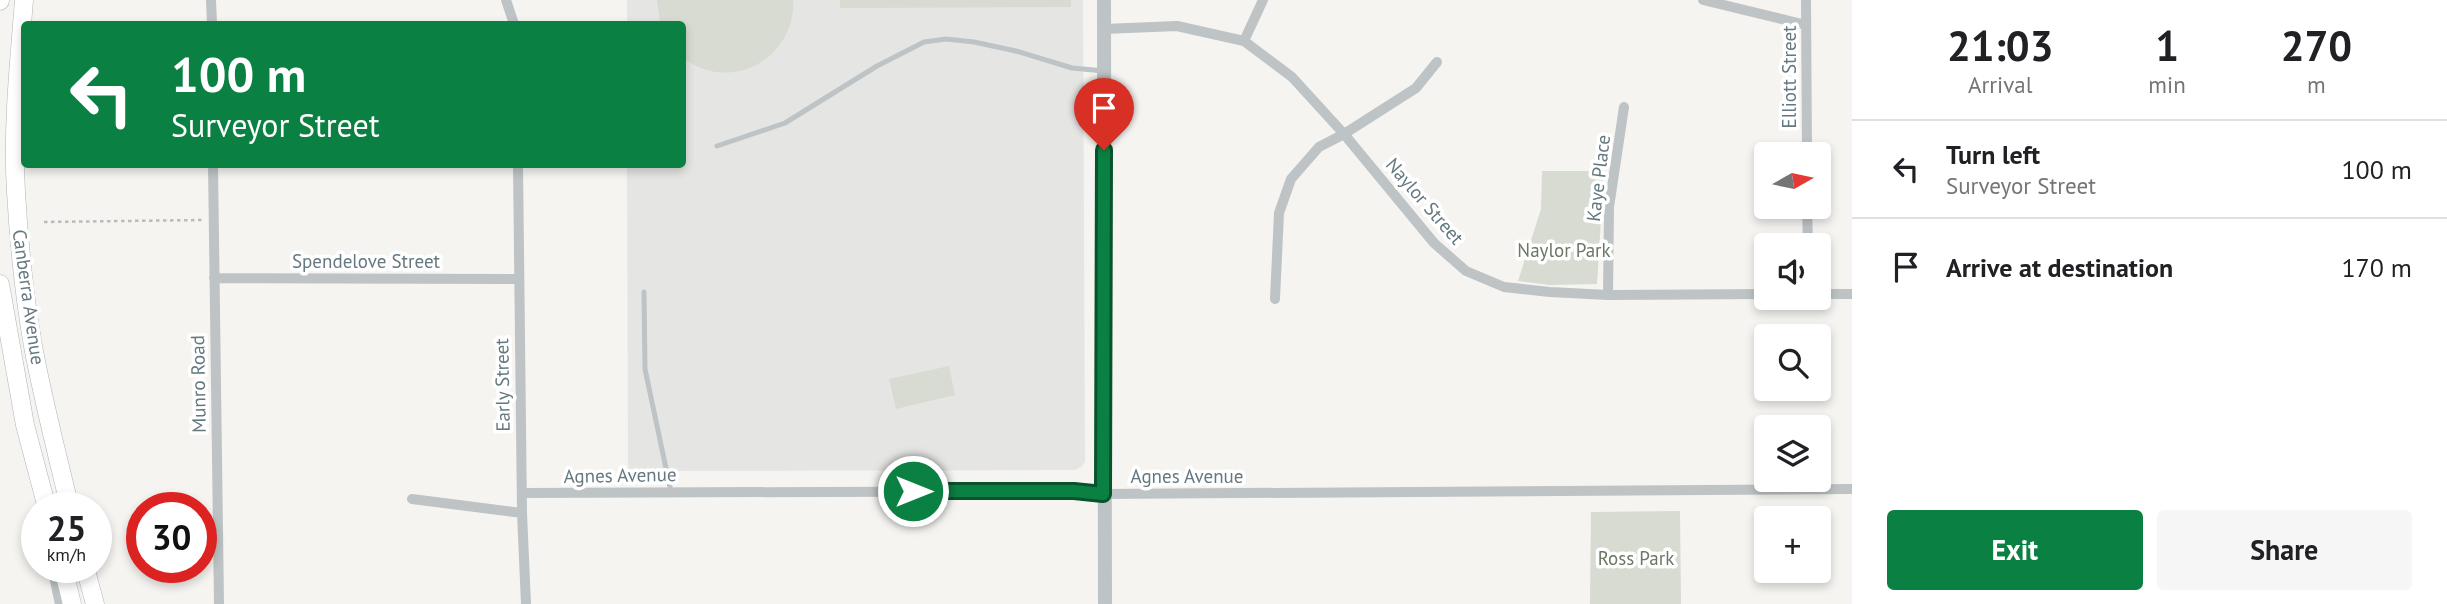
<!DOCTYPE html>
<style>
body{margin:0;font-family:"PT Sans",sans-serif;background:#f6f6f6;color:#202124;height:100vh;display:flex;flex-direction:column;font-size:26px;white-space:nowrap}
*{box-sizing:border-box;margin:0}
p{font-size:23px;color:#757577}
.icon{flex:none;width:38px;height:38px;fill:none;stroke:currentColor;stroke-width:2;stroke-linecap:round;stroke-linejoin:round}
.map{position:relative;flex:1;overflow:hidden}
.panel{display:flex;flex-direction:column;background:#fff;width:595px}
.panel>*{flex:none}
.guide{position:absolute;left:21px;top:21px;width:665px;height:147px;border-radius:7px;box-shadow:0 4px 10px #0003;background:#0b8043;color:#fff;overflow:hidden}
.needle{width:46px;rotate:81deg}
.buttons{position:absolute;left:1754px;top:142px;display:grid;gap:14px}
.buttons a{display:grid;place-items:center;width:77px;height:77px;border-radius:7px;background:#fff;box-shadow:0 4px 10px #0003;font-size:35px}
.speed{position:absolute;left:21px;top:492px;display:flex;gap:14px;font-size:35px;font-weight:700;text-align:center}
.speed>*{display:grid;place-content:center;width:91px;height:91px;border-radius:50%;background:#fff;box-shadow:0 4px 10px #0003;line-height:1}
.speed small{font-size:18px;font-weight:400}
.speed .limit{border:10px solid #d22;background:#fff;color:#111}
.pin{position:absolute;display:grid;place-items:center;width:60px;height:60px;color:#fff;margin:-72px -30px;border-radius:50% 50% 50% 0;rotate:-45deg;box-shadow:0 0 7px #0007}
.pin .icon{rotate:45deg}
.me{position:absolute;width:77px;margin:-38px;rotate:90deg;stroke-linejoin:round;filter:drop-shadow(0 0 5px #0008)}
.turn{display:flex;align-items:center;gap:24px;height:147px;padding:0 35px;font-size:32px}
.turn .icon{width:91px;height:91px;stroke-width:2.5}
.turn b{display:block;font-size:49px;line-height:60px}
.eta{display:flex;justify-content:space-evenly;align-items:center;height:119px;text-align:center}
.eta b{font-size:42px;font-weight:600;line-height:49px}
.action{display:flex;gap:14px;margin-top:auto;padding:14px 35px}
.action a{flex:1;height:80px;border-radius:7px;background:#0b8043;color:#fff;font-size:28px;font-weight:600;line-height:80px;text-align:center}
.action a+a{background:#f6f6f6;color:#202124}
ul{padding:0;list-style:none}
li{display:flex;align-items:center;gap:21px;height:98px;padding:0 35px;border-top:2px solid #e0e0e0}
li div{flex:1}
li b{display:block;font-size:26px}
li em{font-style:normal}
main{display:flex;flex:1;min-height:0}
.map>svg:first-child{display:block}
</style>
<main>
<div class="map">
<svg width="1852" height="604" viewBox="0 0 1852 604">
<rect width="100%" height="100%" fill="#f5f4f1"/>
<!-- built -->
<path fill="#e5e6e4" d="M627,0h456l2,462 -4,5 -6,3 -447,1 -1,-306 55,-1v-140h-55z"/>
<!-- green -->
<path fill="#d7dbd2" d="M657,0h136c3,59 -63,94 -110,58l-1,-34h-22z
M840,0h231v7l-231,1z
M1542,171h62l-7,113 -47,1 -32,-4 23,-72z
M949,366l6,29 -59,14 -7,-30z
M1680,511l1,93h-91l1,-92z"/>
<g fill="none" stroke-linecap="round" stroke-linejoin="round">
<!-- trunk casing -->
<g stroke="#b1b6b7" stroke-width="19">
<path id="trunk" d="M24,0c-5,64 -12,128 -8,192 3,51 8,103 17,154 10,54 24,108 37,162
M0,1v-1
M0,284l25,141 22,83
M63,567l9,37
M85,567l10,37"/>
</g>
<!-- path -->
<path stroke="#b8bbbd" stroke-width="2.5" stroke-dasharray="3.5 3.5" stroke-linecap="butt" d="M44,222l159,-2"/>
<!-- service -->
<path stroke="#bec3c5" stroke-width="5" d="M717,146l68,-23 92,-57 47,-24 22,-3 28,3 42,9 56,17 32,3
M644,292l1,77 26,123"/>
<!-- minor -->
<path stroke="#bec3c5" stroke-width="10" d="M211,0l1,24
M506,0l8,24
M1703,0l103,25
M1806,0l1,154
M1104,29l73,-3 67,15 48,36 52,57 90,109 32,28 38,16 46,5 58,3 158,-1
M1244,41l19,-41
M213,164l6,440
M518,164l4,349 4,91
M1807,206l1,39
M214,278l304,1
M1818,294h34
M1608,295l1,-88 15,-100
M1275,299l4,-86 12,-34 28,-32 25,-13 72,-46 21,-26
M522,493l552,-2 29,3 749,-5
M412,499l110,14"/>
<!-- tertiary -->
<path stroke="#bec3c5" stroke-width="14" d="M1104,0l1,604
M54,567l8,37"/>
<!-- trunk -->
<use href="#trunk" stroke="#fff" stroke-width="18"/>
</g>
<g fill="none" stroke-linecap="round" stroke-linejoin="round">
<!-- route casing -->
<g stroke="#07532c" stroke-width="18">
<path id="route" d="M913,491h161l29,3 1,-344"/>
</g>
<!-- route -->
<use href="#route" stroke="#0b8043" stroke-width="12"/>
</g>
<g text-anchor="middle" stroke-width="7" stroke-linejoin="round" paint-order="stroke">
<!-- street labels -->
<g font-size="19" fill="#657880" stroke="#fff">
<text transform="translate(1789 77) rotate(-90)" y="7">Elliott Street</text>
<text transform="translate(1598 178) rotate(-83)" y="7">Kaye Place</text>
<text transform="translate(1425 201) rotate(49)" y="7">Naylor Street</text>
<text x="366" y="268">Spendelove Street</text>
<text transform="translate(29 297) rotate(82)" y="7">Canberra Avenue</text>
<text transform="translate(198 384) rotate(-91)" y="7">Munro Road</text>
<text transform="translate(502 385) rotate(-91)" y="7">Early Street</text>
<text transform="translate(620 475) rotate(-1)" y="7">Agnes Avenue</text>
<text x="1187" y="483">Agnes Avenue</text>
</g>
<!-- park labels -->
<g font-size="19" fill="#6a7864" stroke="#fff">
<text x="1564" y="257">Naylor Park</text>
<text x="1636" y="565">Ross Park</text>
</g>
</g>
</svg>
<div class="buttons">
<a><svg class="needle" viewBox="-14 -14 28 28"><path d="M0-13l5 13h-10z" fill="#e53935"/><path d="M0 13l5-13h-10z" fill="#757577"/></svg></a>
<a><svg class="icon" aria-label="sound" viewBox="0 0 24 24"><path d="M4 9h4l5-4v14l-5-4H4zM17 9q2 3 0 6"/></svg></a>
<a><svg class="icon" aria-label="search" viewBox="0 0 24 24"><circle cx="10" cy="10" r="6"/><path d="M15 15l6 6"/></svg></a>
<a><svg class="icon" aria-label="layers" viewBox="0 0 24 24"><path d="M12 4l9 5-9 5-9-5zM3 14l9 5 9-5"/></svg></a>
<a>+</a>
</div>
<div class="speed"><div>25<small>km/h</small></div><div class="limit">30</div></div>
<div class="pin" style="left:1104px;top:150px;background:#d93025"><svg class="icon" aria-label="arrive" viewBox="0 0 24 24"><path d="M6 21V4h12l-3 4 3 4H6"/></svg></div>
<svg class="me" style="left:913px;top:491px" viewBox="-20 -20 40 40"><circle r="17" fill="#0b8043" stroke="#fff" stroke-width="3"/><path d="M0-11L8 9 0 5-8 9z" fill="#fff"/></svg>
<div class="guide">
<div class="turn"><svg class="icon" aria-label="left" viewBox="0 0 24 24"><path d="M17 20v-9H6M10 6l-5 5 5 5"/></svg><div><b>100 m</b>Surveyor Street</div></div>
</div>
</div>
<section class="panel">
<div class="eta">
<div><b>21:03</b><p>Arrival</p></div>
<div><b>1</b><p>min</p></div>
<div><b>270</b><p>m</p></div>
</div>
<ul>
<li><svg class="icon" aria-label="left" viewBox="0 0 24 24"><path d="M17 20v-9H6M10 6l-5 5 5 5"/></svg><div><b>Turn left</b><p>Surveyor Street</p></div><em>100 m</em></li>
<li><svg class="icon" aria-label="arrive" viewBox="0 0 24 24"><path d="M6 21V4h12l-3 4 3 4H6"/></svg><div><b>Arrive at destination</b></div><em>170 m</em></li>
</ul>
<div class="action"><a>Exit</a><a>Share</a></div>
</section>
</main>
